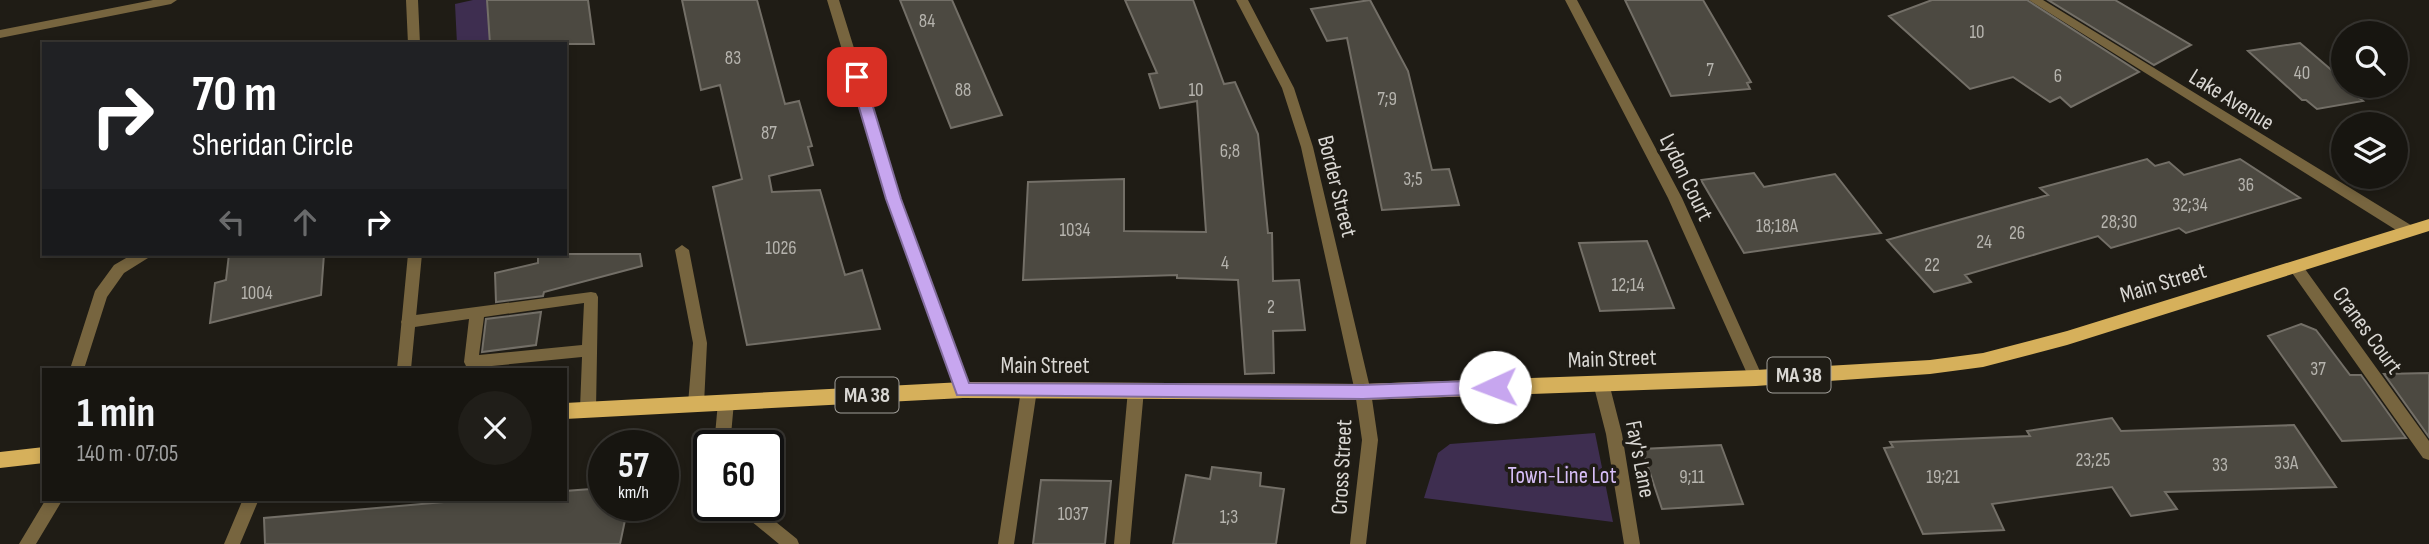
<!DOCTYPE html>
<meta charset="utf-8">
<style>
body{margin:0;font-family:"Sofia Sans Condensed",sans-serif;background:#201e19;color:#f1f3f6;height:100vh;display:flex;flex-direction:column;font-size:26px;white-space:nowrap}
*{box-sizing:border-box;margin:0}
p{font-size:23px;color:#9e9f9f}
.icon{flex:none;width:38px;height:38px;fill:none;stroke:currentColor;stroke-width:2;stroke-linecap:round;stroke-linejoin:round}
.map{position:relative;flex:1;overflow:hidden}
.panel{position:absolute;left:42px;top:368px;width:525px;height:133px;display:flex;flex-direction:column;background:#171510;border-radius:0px;box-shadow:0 4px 10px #0003,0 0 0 2px #363430}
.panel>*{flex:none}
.top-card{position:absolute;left:42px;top:42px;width:525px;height:214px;border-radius:0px;box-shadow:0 4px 10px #0003,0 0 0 2px #363430;background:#202124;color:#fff;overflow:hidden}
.fabs{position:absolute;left:2331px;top:21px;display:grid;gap:14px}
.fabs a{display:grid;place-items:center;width:77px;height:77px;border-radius:50%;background:#171510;box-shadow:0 4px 10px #0003,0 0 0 2px #363430;font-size:35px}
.speed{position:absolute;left:588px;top:430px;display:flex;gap:14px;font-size:35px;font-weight:700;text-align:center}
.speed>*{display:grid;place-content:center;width:91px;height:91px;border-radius:50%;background:#171510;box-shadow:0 4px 10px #0003,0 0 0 2px #363430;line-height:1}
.speed small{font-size:18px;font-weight:400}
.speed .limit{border:4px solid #111;border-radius:10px;background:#fff;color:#111}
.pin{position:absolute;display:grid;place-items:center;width:60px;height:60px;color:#fff;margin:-30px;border-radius:14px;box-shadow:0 4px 10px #0006}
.me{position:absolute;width:77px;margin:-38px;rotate:268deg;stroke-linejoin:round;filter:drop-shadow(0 0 5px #0008)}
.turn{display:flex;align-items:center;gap:24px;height:147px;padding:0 35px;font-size:32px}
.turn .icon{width:91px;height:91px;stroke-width:2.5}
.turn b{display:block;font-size:49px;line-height:60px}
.lanes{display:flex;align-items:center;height:66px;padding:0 35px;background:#0003;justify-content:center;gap:35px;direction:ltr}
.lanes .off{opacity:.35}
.round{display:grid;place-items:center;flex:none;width:74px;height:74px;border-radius:37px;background:#201e19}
.head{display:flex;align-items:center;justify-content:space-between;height:119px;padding:0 35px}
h1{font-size:42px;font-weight:700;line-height:52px}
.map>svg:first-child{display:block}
</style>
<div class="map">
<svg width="2429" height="544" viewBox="0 0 2429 544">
<rect width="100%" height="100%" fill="#1f1c15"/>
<!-- green -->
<path fill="#3e2e50" d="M473,0h26l1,44h-43l-2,-40z
M1595,433l18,89 -189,-24 14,-45 12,-9z"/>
<!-- building -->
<path fill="#4c4941" stroke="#736f67" stroke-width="2" d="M487,0h101l6,44h-104z
M682,0h75l28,104 14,-3 13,45 -4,1 5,18 -44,11 3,16 48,-2 25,85 17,-5 18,59 -133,16 -34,-158 29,-8 -22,-94 -19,5z
M900,0h52l50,115 -51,13z
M1125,0h68l31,84 11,-2 23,52 10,99h4l1,48 26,-1 6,50 -32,1 1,42 -29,1 -7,-94 -61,-2v-3l-154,5 5,-98 96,-3v52l82,1 -9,-131 -37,7 -11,-34 8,-1z
M1370,0l38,71 24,99 17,-1 10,36 -77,5 -35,-172 -20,3 -16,-32z
M1625,0h78l48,82 -4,1 3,6 -79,7z
M1932,0h95l112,72 -68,35 -11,-10 -10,5 -37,-25 -43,12 -81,-73z
M2048,0h67l76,45 -37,20z
M2300,43l43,37v6h7l6,5 -4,1 11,9 -46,8 -11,-9h-4l-54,-49z
M2147,159l8,7 14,-4 15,13 56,-16 60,39 -114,35 -7,-5 -68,20 -13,-12 -133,39 6,7 -37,10 -47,-52 161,-45 -8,-7z
M1754,173l10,14 71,-13 46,59 -137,20 -43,-73z
M1647,241l27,67 -74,3 -21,-68z
M229,254h95l-3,41 -111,28 5,-40 11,-3z
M538,254h102l2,12 -98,26 -1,4 -47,6 -1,-29 43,-10z
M541,312l-5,33 -54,7 4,-33z
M2301,324l15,6 34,45h11l45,63 -64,3 -74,-105z
M2429,373v64l-45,-63z
M2112,418l9,13 173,-6 42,62 -171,5 12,17 -46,7 -19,-29 -120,17 12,26 -81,4 -39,-86 9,-1 -3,-5 140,-6 -3,-5z
M1721,445l22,59 -81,5 -20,-60z
M1212,467l49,6 -1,13 24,3 -8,55h-103l13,-69 24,4z
M1041,480l70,1 -6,63h-72z
M604,488v18h24l-8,38h-355l-1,-26 214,-19h87v-8z"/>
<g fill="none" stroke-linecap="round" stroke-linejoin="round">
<!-- service -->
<path fill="#77653f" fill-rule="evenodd" d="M682,245l7,5 18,93 -3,61 -3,4 -5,2 -5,-2 -3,-4 5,-61 -18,-93z
M133,254h17l-2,4 -24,15 -17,24 -23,72h-14l25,-78 19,-26z
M591,292l5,1 2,4 -2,112 -3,4 -5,2 -5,-2 -3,-4 2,-52 -111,11 -5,-2 -2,-4 5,-43 -61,9 -5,-2 -2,-4 2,-4 5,-2zM584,303l-2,42 -103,10 5,-38z
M1029,384l5,2 3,4 -23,154h-16l23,-154 3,-4z
M1136,384l5,2 3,4 -14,154h-16l14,-154 3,-4z
M726,396l5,2 3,4 -4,44h-16l4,-44 3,-4z
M243,499h16l-19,45h-16z
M737,506h19l41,33 2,5h-20l-40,-33z"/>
<!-- minor -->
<path fill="#77653f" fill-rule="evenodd" d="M153,0h24l-6,4 -171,34v-8z
M406,0h12l2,44h-12z
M827,0h12l62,199 70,191 -3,4 -5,2 -5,-2 -3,-4 -68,-191z
M1236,0h12l46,88 19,59 58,245 -3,4 -5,2 -5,-2 -3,-4 -54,-245 -19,-59z
M1565,0h12l105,198 81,180 -2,4 -5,2 -5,-2 -2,-4 -81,-180z
M408,254h14l-11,115h-14z
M2295,261l5,1 129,179v19l-6,-2 -133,-188 -2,-4z
M1601,377l5,2 3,4 13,51 18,110h-16l-18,-110 -13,-51 3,-4z
M46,499h17l-27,45h-17z"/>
<!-- tertiary -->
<path fill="#77653f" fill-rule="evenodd" d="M2029,0h14l371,227 2,4 -2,4h-10z
M1363,386l5,2 3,4 7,48 -12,104h-16l12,-104 -7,-48 3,-4z"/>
<!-- primary -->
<path fill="#d6b05b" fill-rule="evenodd" d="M2429,219v12l-362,114 -84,22 -53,7 -174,12 -393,14 -400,-2 -398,21v-16l398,-21 400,2 393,-14 174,-10 53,-7 84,-22z
M44,447v16l-44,5v-16z"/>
</g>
<!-- route -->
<path fill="#c7a6ef" stroke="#816c9b" stroke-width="2" d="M857,73l7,4 37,122 68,184 394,2 132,-5 6,2 3,5 -3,4 -6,3 -132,5 -406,-4 -71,-196 -36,-122z"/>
<g text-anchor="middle" stroke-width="7" stroke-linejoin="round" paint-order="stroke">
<!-- number labels -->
<g font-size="19" fill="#b6b4ae">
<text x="927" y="27">84</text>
<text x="1977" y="38">10</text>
<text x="733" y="64">83</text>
<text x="1710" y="76">7</text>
<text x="2302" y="79">40</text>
<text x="2058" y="82">6</text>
<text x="963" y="96">88</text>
<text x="1196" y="96">10</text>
<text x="1387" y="105">7;9</text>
<text x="769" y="139">87</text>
<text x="1230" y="157">6;8</text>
<text x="1413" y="185">3;5</text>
<text x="2246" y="191">36</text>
<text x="2190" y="211">32;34</text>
<text x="2119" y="228">28;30</text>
<text x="1777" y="232">18;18A</text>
<text x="1075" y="236">1034</text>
<text x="2017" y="239">26</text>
<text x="1984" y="248">24</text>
<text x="781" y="254">1026</text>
<text x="1225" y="269">4</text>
<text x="1932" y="271">22</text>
<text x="1628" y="291">12;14</text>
<text x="257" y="299">1004</text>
<text x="1271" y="313">2</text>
<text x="2318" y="375">37</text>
<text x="2093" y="466">23;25</text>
<text x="2286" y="469">33A</text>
<text x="2220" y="471">33</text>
<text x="1692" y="483">9;11</text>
<text x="1943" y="483">19;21</text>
<text x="1073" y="520">1037</text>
<text x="1229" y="523">1;3</text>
</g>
<!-- shield labels -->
<g fill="#1f1c15" stroke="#a19f9a" stroke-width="2">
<rect x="1767.5" y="357.5" width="63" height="35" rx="5"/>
<rect x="835.5" y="377.5" width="63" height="35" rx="5"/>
</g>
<g font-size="21" font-weight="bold" fill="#d9d7d3">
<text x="1799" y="382">MA 38</text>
<text x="867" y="402">MA 38</text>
</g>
<!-- street labels -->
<g font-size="23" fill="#d9d7d3" stroke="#1f1c15">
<text transform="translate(2232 99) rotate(32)" y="8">Lake Avenue</text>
<text transform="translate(1687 177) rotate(64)" y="8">Lydon Court</text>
<text transform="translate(1338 186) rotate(76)" y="8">Border Street</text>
<text transform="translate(2163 282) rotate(-17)" y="8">Main Street</text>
<text transform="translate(2368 330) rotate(54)" y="8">Cranes Court</text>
<text transform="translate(1612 358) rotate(-2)" y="8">Main Street</text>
<text x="1045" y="373">Main Street</text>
<text transform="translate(1641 459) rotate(79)" y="8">Fay's Lane</text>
<text transform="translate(1341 467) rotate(-87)" y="8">Cross Street</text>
</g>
<!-- park labels -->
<g font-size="23" fill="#d7bff7" stroke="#1f1c15">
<text x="1562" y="483">Town-Line Lot</text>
</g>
</g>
</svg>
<div class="fabs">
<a><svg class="icon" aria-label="search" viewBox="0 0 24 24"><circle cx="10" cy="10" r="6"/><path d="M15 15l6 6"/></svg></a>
<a><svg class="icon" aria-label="layers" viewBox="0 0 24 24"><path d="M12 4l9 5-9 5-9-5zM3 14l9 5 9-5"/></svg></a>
</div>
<div class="speed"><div>57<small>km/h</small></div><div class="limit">60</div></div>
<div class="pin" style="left:857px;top:77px;background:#d93025"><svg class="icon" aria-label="arrive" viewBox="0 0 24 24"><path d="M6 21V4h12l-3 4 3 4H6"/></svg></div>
<svg class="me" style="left:1495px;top:387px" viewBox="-20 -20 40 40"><circle r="19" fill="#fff"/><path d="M0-13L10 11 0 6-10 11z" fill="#c7a6ef"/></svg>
<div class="top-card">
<div class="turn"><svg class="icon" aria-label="right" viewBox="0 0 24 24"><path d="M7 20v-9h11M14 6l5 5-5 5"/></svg><div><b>70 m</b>Sheridan Circle</div></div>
<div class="lanes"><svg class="icon off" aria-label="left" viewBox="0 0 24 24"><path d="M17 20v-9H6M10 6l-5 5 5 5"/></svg><svg class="icon off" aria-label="ahead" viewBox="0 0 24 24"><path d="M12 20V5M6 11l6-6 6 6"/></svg><svg class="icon" aria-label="right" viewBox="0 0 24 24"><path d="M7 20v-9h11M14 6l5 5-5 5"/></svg></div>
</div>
<section class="panel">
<div class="head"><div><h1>1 min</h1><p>140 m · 07:05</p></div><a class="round"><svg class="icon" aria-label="close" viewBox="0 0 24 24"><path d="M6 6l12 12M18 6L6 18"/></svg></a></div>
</section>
</div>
